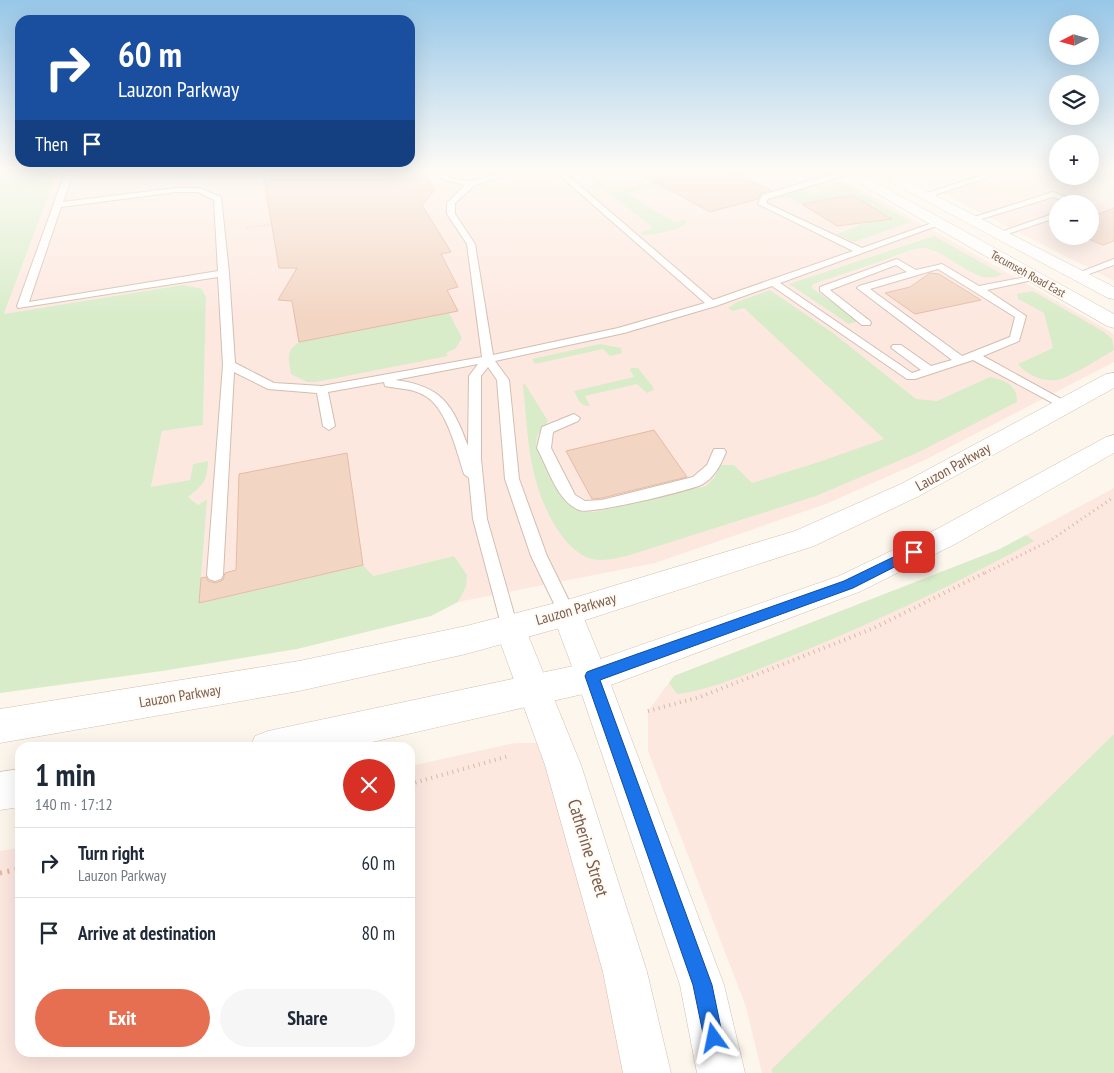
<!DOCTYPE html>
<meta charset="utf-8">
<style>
body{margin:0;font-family:"PT Sans Narrow",sans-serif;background:#f6f6f7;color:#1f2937;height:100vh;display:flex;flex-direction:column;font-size:19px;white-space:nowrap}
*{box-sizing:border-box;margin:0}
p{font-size:16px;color:#747a83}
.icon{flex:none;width:28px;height:28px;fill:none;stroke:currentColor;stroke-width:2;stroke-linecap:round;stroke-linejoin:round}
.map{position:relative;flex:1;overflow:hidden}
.panel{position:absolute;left:15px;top:742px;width:400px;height:315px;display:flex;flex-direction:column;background:#fff;border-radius:15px;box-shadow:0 5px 20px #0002}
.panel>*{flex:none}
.guide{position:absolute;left:15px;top:15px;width:400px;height:152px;border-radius:15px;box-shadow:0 5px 20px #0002;background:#1a4fa0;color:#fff;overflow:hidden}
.needle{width:32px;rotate:264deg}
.fabs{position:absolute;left:1049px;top:15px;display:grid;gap:10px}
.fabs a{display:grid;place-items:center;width:50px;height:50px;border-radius:50%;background:#fff;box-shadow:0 5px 20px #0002;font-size:25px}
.pin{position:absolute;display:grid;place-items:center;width:42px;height:42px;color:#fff;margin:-21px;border-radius:10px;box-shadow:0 2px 8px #0006}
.me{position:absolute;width:55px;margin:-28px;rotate:348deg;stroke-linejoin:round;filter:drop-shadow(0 0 4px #0008)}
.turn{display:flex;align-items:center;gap:18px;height:105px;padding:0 20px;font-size:22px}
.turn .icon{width:65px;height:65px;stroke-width:2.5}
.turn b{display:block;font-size:35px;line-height:42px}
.then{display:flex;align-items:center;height:48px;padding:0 20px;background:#0003;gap:10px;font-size:19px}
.round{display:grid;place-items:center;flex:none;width:52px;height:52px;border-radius:26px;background:#f6f6f7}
.headline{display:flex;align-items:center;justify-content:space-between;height:85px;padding:0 20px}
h1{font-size:30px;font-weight:700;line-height:38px}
.action{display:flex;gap:10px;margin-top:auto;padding:10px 20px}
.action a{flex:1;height:58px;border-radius:30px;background:#e76f51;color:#fff;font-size:20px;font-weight:700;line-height:58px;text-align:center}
.action a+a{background:#f6f6f7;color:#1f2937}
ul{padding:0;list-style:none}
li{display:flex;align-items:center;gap:15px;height:70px;padding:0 20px;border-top:1px solid #e0e1e3}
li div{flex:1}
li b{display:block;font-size:19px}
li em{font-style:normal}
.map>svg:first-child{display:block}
</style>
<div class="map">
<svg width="1114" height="1073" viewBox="0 0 1114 1073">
<rect width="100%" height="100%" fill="#fdf6ec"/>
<!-- residential -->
<path fill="#f5e8da" d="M1026,167h31l1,9h32v-9h24v36z"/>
<!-- commercial -->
<path fill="#fde8e0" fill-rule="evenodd" d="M59,167h763l287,164 5,4v27l-187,97 -101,45 -171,59 -197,39 8,-15 -12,-31 -81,20 -174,27 7,-104 -8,6 -10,-8 20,-36 -15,3 -3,16 -39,8 11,-57 41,-6 3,-128 -4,-8 -198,26z
M892,167h134l88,36v78zM1058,204h32v32h-32z
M1114,488v585h-352l-16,-66 -98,-256v-40l26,-35 326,-127z
M515,743h34l97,330h-646v-222l20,-3v204h390v-286z"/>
<!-- green -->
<path fill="#d8ecc9" d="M0,167h59l-55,147 179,-29 19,4 4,8 -3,128 -41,6 -11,56 39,-7 3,-16 15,-3c-1,21 -4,23 -20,36l10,8 9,-6 -8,104 164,-38 10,11 81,-20 13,19 -1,12 -8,15 -27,14 -134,33 -135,22 -162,22z
M577,167h3l31,25 83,-19 13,6 -42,11 -8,-4 -10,2 -3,-1 -17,7 47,28 10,-2 3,2c-4,8 -34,13 -43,13l-3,-2 1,-1 11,-4z
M840,181l71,41 -57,20 -18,-8 23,-8 -2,-1 34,-7 -39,-23 -50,9 -14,-7 -16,3 29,-10 13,5 28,-8 -8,-4z
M934,236l68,38c-23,16 -54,-24 -78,-26 -12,0 -25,7 -37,11 -24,8 -49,17 -74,25l-1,4 47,33 -10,3 -60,-40z
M770,290l63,43 83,66 21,2 53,-24c14,3 28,8 27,25l-100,51 -101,43 -186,59c-13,3 -26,7 -38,4 -32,-9 -53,-60 -59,-90 -6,-27 -7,-56 -10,-84l2,-1 23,37 -11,15 -1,10 28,54 18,12h13l111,-26 9,-9 5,-12h14l18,18 70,-22 62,-22 -140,-131 -11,3 -5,-3 9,-6z
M1033,291l71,41 8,7 2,11c-12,7 -45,28 -57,30 -15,2 -30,-5 -39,-16l35,-16 -9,-35 -26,-14 -1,-5z
M449,313l13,25 -7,11 -9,4 2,3 -132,26h-9l-16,-8c-2,-14 -6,-23 8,-32z
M600,344l21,4 1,5 -12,3 -7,-7 -68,15 -3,-5z
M631,368h7l15,19 1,3 -7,3 -10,-9 -52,12 5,10c-10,1 -12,-7 -16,-15l60,-14 -4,-7z
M1026,535l8,6c-79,44 -161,82 -245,116 -34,13 -75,33 -112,37l-8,-11 5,-7 326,-127z
M1114,734v339h-342v-4z"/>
<!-- building -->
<path fill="#f3d5c3" stroke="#e6bba3" d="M262,167h159l14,23 -13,15 29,47 -10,2 17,33 -11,3 11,21 -159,31 -7,-41 -14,-1 19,-32h-18z
M628,167h96l47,23 -10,3 -3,6 -48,13z
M852,195l40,24 -55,7 -35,-22z
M1114,208v33l-11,4 -22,-9h9v-19z
M930,273l9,1 42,26 -66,14 -30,-21 25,-6z
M654,430l33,47 -85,21 -10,1 -26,-48z
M347,453l16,112 -164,38 2,-25 5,-1 2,4 8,2 7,-3 2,-7 11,-3 3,-96z"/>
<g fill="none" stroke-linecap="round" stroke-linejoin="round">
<!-- lane casing -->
<g stroke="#d1beb0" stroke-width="2">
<path id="lane" d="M67,167h8l-12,35 113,-14h23l22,9 8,76 6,90 39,20 48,3 160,-29 -15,-113 -20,-30v-11l18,-18 -21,-5 -13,-13h7l15,12 18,2 50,-14h15l-61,18 -20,18v11l20,30 18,111 125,-27 87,-25 -155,-136h8l155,133 140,-49 -95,-47 4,-9 84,-25 4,2 -1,2 -81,25 -2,4 96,45 73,-26 7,2 -162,59 132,90 9,-3 -28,-21 -2,-2 2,-2h8l30,21 21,-6 -95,-72 2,-2 48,-14 -11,-7 -66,25 40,31 1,2 -1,2h-8l-42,-34v-4l77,-28 19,11 26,-6 37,22 58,-11v4l-50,11 39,26 -7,25 -36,15 89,49 -6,4 -4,-1 -89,-48 -58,19h-8l-135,-93 -56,20 -92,27 -129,28 14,19 10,99 28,77 28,57 -2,5 -6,2 -6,-2 -30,-62 -26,-77 -8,-99 -9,-13 -7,9v83l6,60 31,109 -2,5 -6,2 -6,-2 -2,-5 -29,-109 -4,-41 -5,-4c-7,-22 -17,-64 -37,-77 -13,-9 -28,-8 -42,-11l-1,-4 -56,10 7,34 -6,4 -6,-4 -6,-33 -49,-4 -34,-17 -11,203 -2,4 -6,2 -6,-2 -2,-4 16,-210 -5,-88 -200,31 -1,-2zM176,192h22l16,8 4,71 -189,31 32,-95zM938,269l77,48 -5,20 -48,19 -92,-67zM478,364l-9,12 -1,70c-16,-42 -26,-60 -73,-66z
M874,167h11l-8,4 -4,-2z
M1004,168l7,2 -83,27 -7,-2z
M1053,192l31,12h-12l-19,-7 -78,24 -7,-2z
M1058,212v5l-56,19 -7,-2z
M1114,259v6l-36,13 -5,-3z
M574,414l6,4 -2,3 -25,11 -2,16 24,47 10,6 17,-1 91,-23 14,-12 7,-16h10l2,3c-5,12 -12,27 -25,33 -14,6 -111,30 -122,25 -22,-9 -31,-42 -42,-62l5,-21z"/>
</g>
<!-- street casing -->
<g stroke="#d1beb0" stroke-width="1">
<path id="street" d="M567,600l11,4 30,73 116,308 21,88h-48l-17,-88 -104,-308 -24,-64 4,-9z
M510,615l11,4 4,9 56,137 66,207 24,101h-48l-20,-101 -58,-207 -50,-137 4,-9z"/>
</g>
<!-- secondary casing -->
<g stroke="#d6c0b0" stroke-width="1">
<path id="secondary" d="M831,167h17l266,147v14l-7,-2z
M896,175l218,112v12l-6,-1 -217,-116 -2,-3z
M1114,373v15l-195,108 -105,50 -247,80 -101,28 -167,37 -299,52v-34l299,-48 167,-35 101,-26 228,-69 106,-47 205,-110z
M1114,435v18l-157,90 -98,49 -267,100 -246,56h-96l5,-12 13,-5 324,-69 247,-86 98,-47 169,-92z
M20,769v38l-20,3v-38z"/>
</g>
<!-- path-far3 -->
<path stroke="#d9b8a5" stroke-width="2" stroke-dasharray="0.5 2" stroke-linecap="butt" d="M1090,168l6,-1
M247,228l25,-4"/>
<!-- path-far2 -->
<path stroke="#d9b8a5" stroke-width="3" stroke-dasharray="1 4" stroke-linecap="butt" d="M985,573l66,-33 63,-43"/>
<!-- path-far1 -->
<path stroke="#d9b8a5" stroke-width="4" stroke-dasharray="1 4.5" stroke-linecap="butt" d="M648,711l52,-14 174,-69 114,-57
M410,784l99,-28"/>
<!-- path -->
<path stroke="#d9b8a5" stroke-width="5" stroke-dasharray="2 5.5" stroke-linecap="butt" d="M0,873l20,-4"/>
<!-- lane -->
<use href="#lane" fill="#fff" fill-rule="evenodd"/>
<!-- street -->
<use href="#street" fill="#fff" fill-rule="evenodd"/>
<!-- secondary -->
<use href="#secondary" fill="#fff" fill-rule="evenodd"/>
</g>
<!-- sky -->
<linearGradient id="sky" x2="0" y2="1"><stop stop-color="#97c7e8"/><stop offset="0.53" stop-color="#fefbf6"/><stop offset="1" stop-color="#fefbf6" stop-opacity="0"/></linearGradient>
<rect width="1114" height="318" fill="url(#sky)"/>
<!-- route -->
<path fill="#1a73e8" stroke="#114b97" d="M914,547l6,5 -2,3 -65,33 -253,92 112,305 11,53 -2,7 -7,2 -7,-2 -3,-7 -11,-53 -108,-309 2,-4 5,-2 252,-89z"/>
<g text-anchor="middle" stroke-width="4" stroke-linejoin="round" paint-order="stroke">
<!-- far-street labels -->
<g font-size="12" fill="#7a5c4d" stroke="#fffaf3">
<text transform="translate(1028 274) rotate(29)" y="4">Tecumseh Road East</text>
</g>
<!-- street labels -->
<g font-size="15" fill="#7a5c4d" stroke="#fffaf3">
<text transform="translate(953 467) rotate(-29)" y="5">Lauzon Parkway</text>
<text transform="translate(576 609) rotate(-16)" y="5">Lauzon Parkway</text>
<text transform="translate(180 696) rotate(-9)" y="5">Lauzon Parkway</text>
</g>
<!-- near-street labels -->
<g font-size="18" fill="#7a5c4d" stroke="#fffaf3">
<text transform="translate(588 848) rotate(73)" y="6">Catherine Street</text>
</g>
</g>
</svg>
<div class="fabs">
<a><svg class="needle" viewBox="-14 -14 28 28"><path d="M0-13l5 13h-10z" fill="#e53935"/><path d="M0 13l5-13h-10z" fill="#747a83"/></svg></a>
<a><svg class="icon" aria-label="layers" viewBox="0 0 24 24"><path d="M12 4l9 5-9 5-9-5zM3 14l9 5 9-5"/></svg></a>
<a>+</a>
<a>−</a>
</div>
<div class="pin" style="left:914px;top:552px;background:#d93025"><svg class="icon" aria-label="arrive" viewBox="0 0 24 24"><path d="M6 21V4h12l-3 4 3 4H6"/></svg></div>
<svg class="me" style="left:714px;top:1038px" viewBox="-20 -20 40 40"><path d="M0-17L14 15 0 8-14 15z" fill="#1a73e8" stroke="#fff" stroke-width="4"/></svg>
<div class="guide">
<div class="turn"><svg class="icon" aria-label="right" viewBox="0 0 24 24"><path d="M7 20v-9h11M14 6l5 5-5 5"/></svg><div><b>60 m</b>Lauzon Parkway</div></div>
<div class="then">Then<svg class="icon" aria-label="arrive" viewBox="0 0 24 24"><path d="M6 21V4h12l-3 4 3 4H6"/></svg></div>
</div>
<section class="panel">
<div class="headline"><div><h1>1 min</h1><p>140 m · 17:12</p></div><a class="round" style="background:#d93025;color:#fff"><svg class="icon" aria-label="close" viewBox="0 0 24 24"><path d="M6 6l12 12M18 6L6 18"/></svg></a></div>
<ul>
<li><svg class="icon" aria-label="right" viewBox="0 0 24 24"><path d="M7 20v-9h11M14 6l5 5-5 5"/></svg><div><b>Turn right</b><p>Lauzon Parkway</p></div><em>60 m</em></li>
<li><svg class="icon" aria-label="arrive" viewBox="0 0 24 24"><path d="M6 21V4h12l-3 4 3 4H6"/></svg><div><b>Arrive at destination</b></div><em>80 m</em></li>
</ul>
<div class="action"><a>Exit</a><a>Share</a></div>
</section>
</div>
